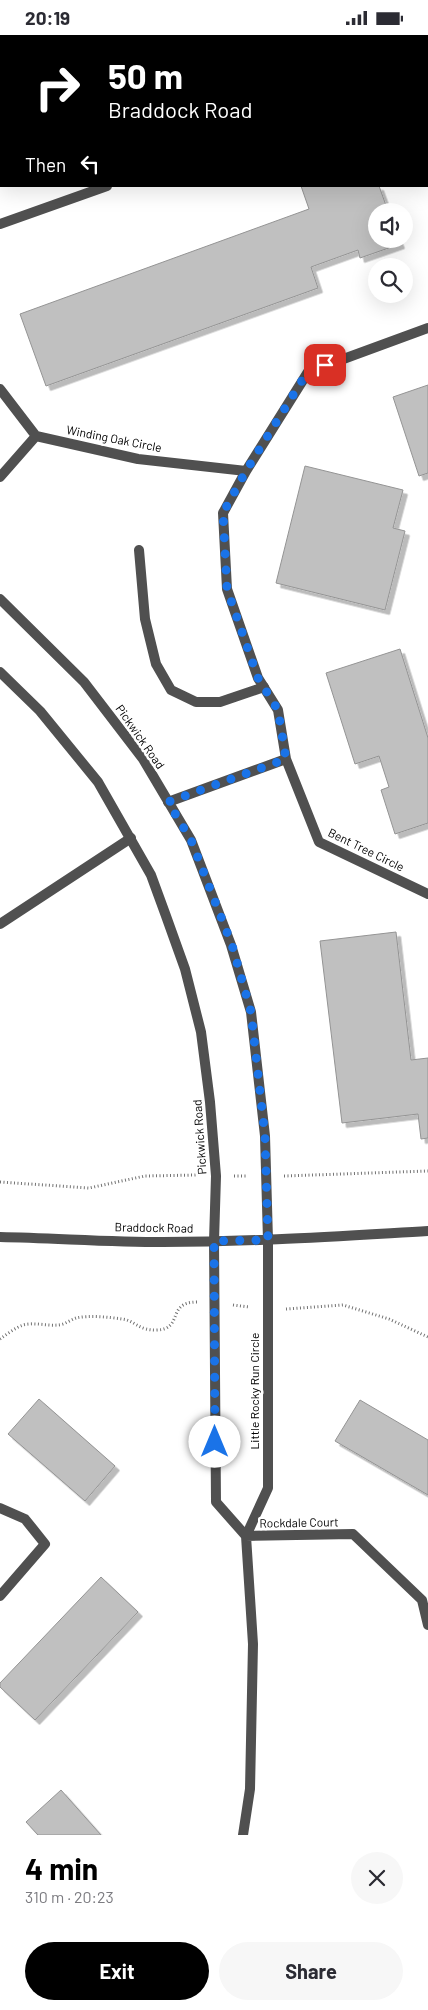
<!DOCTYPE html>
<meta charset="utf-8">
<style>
body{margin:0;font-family:Barlow,sans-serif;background:#f7f7f7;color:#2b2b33;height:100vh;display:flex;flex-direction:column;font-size:19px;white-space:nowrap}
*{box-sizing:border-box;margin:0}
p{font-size:16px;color:#7c7c81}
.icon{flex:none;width:28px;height:28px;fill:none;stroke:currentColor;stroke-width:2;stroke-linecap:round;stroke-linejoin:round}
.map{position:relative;height:1800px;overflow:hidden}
.side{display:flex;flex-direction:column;background:#fff;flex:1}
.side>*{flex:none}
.top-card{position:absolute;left:0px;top:0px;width:429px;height:152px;box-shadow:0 5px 20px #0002;background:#000;color:#fff;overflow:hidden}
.fabs{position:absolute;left:368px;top:168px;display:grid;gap:10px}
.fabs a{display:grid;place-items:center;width:45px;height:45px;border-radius:50%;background:#fff;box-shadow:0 5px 20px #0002;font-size:25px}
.pin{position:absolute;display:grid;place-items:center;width:42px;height:42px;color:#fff;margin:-21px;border-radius:10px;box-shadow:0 2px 8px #0006}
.me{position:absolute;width:55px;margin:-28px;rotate:0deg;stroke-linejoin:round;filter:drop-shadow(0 0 4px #0008)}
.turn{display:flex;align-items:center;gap:18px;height:105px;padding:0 25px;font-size:22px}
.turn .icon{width:65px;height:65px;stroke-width:2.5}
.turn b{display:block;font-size:35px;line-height:42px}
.then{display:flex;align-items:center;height:48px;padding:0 25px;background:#0003;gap:10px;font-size:19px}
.round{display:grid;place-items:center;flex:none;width:52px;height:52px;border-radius:26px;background:#f7f7f7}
.overview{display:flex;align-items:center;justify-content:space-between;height:85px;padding:0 25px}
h1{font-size:30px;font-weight:700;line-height:38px;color:#000}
.primary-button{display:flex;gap:10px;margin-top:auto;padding:10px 25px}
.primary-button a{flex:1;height:58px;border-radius:30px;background:#000;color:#fff;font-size:20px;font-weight:700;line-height:58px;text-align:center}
.primary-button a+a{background:#f7f7f7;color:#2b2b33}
.status{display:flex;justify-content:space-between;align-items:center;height:35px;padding:0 25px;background:#fff;direction:ltr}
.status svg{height:14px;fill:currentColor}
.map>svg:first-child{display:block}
</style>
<div class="status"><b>20:19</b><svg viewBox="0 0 49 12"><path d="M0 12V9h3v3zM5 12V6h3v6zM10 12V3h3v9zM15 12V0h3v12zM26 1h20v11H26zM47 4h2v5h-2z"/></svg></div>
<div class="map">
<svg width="428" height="1800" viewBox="0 0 428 1800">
<defs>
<filter id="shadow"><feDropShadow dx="4.5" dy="4.5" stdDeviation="0" flood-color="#0004"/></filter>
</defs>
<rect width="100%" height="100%" fill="#fff"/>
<!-- building -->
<path fill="#c0c0c0" stroke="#949494" filter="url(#shadow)" d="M186,0h86l1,1h-87z
M0,29l1,3 -1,109z
M301,151h78l9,25h-12v28h22l2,5 -40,14 -2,-8 -47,17 7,21 -272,98 -26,-72 289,-105z
M428,350v88l-9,3 -26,-79z
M305,431l98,24 -10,38 12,3 -20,79 -109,-27z
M400,614l28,89v85l-33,11 -14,-44 8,-3 -10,-31 -24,8 -29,-91z
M396,897l15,128 17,-2v80l-7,1 -3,-25 -76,9 -22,-182z
M39,1364l76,67 -30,35 -77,-67z
M360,1365l68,40v55l-93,-54z
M101,1542l37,35 -103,108 -35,-33v-4z
M61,1755l40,45h-63l-12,-13z"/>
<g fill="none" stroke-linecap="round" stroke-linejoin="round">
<!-- path -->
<path stroke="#727272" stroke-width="3" stroke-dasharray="1 2.5" stroke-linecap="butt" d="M234,1141h13
M284,1141l144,-5
M0,1147l89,6 56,-12 52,-1
M233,1270l16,2
M286,1274l57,-4 46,14 39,18
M0,1304c7,-5 15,-11 23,-14 11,-3 24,1 35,0 6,0 12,-5 18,-7 13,-3 32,-1 46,1 12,1 17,12 35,11 27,-1 9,-28 40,-28"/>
<!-- service -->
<path stroke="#505050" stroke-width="10" d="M139,515l6,69 11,45 15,26 25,12h24l44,-15
M0,889l131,-86"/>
<!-- minor -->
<path stroke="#505050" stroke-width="10" d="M320,1v-1
M0,189l107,-38
M428,293l-120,44 -62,99 -23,42 4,76 31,89 20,32 8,49 33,83 109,52
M0,354l36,47 102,23 108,12
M0,442l36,-41
M168,767l118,-43
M214,1206l2,261 30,34
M0,1473l25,11 20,25 -45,52
M246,1501l107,-2 69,66 6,25
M243,1800l7,-46 3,-145 -7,-108 22,-48v-248"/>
<!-- tertiary -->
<path stroke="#505050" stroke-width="10" d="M0,564l84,83 59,77 48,81 40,105 20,67 14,124 3,104
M0,637l40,39 58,71 53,93 15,41 19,53 16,63 9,70 6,74 -2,65
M0,1202c54,1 109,5 163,5 89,0 177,-6 265,-11"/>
</g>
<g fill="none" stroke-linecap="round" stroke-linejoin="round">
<!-- route -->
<path stroke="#1a73e8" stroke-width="9" stroke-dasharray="0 16.2" d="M215,1407l-1,-201 54,-1 -3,-104 -14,-124 -19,-67 -41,-105 -23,-38 118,-43 -8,-49 -20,-32 -31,-89 -4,-76 23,-42 62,-100 17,-6"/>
</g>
<g text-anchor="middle" stroke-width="5" stroke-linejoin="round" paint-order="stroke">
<!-- street labels -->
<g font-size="12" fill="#000" stroke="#fff">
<text transform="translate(114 404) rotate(11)" y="4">Winding Oak Circle</text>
<text transform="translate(140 702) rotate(55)" y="4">Pickwick Road</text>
<text transform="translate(366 815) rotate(26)" y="4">Bent Tree Circle</text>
<text transform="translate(200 1102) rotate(-94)" y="4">Pickwick Road</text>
<text transform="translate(154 1193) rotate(1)" y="4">Braddock Road</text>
<text transform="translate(255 1356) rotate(-90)" y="4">Little Rocky Run Circle</text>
<text transform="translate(299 1488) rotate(-1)" y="4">Rockdale Court</text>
</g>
</g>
</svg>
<div class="fabs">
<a><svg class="icon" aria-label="sound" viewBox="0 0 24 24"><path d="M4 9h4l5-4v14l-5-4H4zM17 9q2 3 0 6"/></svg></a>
<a><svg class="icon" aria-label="search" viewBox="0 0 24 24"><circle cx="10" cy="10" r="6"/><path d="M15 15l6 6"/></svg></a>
</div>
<div class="pin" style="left:325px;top:330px;background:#d93025"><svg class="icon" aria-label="arrive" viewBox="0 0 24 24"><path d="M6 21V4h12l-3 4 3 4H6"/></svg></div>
<svg class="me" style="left:215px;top:1407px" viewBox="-20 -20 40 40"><circle r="19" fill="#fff"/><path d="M0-13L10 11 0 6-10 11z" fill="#1a73e8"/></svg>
<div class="top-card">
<div class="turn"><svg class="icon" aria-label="right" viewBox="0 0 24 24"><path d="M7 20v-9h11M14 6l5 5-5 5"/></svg><div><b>50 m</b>Braddock Road</div></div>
<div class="then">Then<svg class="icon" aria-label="left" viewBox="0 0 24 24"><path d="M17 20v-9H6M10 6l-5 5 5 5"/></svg></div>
</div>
</div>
<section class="side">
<div class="overview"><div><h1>4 min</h1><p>310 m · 20:23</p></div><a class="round"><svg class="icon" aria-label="close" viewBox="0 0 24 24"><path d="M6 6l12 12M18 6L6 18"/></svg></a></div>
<div class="primary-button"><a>Exit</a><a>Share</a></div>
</section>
